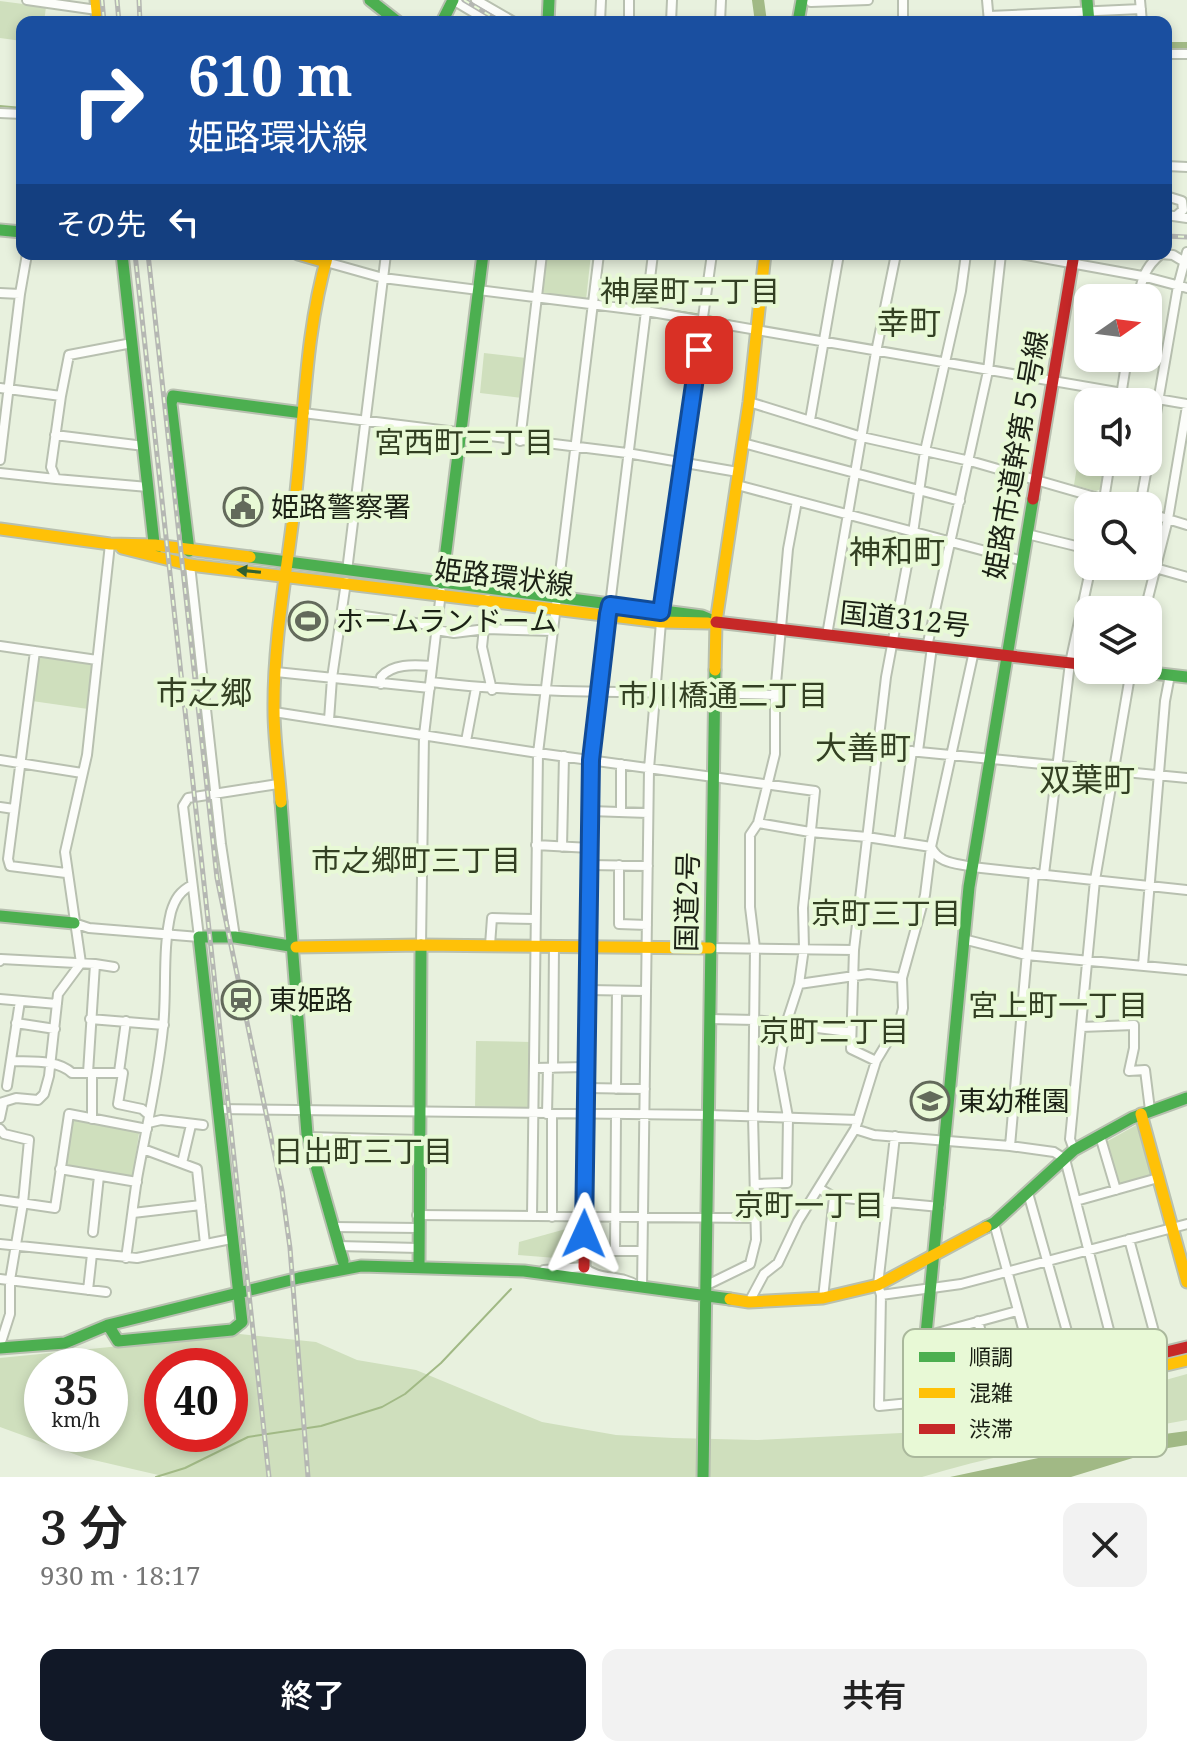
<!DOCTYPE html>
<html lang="ja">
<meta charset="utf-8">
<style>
body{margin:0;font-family:"Noto Serif","Noto Sans JP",serif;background:#f2f2f2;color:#222;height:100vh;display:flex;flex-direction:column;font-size:30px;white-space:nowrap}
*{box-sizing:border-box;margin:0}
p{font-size:26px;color:#767676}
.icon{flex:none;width:44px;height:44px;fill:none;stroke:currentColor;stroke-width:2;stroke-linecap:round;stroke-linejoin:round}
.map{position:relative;height:1477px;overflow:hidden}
.drawer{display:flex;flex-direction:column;background:#fff;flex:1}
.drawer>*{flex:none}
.hud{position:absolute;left:16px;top:16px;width:1156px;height:244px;border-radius:16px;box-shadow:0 4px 12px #0003;background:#1a4fa0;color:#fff;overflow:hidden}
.needle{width:52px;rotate:76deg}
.buttons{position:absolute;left:1074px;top:284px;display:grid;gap:16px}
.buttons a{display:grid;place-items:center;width:88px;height:88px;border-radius:16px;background:#fff;box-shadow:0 4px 12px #0003;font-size:40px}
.speed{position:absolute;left:24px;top:1348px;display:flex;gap:16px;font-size:40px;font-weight:700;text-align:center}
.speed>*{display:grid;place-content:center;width:104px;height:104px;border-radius:50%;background:#fff;box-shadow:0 4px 12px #0003;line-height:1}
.speed small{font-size:20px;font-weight:400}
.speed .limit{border:12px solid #d22;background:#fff;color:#111}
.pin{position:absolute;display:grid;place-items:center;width:68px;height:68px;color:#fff;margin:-34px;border-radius:16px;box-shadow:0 4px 12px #0006}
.me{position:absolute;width:88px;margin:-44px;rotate:1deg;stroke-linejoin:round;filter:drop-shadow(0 0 6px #0008)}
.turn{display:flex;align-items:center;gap:28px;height:168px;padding:0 40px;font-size:36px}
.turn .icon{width:104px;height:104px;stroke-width:2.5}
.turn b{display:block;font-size:56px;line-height:68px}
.then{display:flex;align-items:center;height:76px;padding:0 40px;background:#0003;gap:16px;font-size:30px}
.round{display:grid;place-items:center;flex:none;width:84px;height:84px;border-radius:16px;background:#f2f2f2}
.headline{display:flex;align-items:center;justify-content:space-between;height:136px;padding:0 40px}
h1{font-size:48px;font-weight:600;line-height:60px}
.action{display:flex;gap:16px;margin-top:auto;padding:16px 40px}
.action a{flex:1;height:92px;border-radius:16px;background:#111827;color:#fff;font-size:32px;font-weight:600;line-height:92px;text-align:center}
.action a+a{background:#f2f2f2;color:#222}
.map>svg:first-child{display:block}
</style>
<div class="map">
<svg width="1187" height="1477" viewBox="0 0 1187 1477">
<rect width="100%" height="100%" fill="#e8f1de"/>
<!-- green -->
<path fill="#cfdfbd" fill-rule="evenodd" d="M0,1l46,6 -2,15h-22v19l-22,-3z
M545,254h46l-5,46 -47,-6z
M484,353l42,5 -4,40 -42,-5z
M1089,390l25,5 3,3 -1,4h-28v60h18l-5,27 -5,2 -22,-6z
M41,656l49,6 3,4 -5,43 -56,-8 5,-43z
M476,1041l56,1 -2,65 -4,3 -51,-1z
M72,1120l65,10 2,3 -6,43 -3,2 -61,-10 -3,-3z
M1138,1124l3,1 12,49 -1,4 -31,7 -4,-1 -11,-42z
M573,1227l2,8h5l1,25 -63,-5 1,-13z
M973,1327l4,2 15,58 -63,10 -3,-4 7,-53z
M240,1334l76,8 41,18 59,10 126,52 74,13 57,3 84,2 165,-8 222,-46 43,-12v46c-92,17 -175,30 -265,57h-755l-82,-19 -85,-31v-69zM42,1366h68v68h-68zM162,1366h68v68h-68z"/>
<!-- water -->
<path fill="#a1b985" d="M1187,1431v14l-25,4 -91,28h-121l177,-38z"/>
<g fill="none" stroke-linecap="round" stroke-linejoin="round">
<!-- stream -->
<path stroke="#a1b985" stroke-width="2" d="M0,106l22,2
M591,299l3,-45
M597,300l46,6
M649,307l53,8
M708,316l28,6
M156,1477l29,-9 63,-31 73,-11 61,-19 23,-13 36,-31 70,-74"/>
<!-- river -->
<path stroke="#a1b985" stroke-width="12" d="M758,0l3,22
M1166,48h21"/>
<!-- street casing -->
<g stroke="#b8c0b0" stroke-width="12">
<path id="street" d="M27,0l70,10
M453,0l37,22
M476,0l38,22
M903,0v22
M987,0l2,22
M1140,0l2,22
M811,2l57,-2
M989,16l152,-7
M600,22l1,-22
M629,22v-22
M671,22l1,-22
M720,22l1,-22
M1166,54h21
M0,113l22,1
M1166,166l21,1
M1166,196l16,5 1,9 -7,6
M1166,215l21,3
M1021,254l121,22 45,12
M326,262l57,16 263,33 541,93
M0,293l20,1
M1138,298c4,-19 7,-31 23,-44l12,1 10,6
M0,388l61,8 8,-41 63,-12
M61,396l-10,71 5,12 92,8
M749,402l113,35 108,24 156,45
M1120,402l7,-44
M303,413l324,40 111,19
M810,420l29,-166
M55,435l89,11
M520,441l22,-187
M743,443l217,58
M0,460l20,-166 7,-40
M1148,460l30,-174 9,-34
M0,473l56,6
M737,485l286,76
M1103,506l7,-44
M1140,506l8,-44
M1148,513l39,12
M1027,534l61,15
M190,565l31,279 14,93
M1148,566l39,11
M347,571l39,-317
M487,599l-5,48 10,43
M610,605l43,-351
M1145,610l23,-91 19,-113
M661,612l51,-358
M342,613l95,13
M436,630l18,3 32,-4 67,2
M827,635l49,-283 20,-98
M0,646l97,14
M927,647l61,-276 13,-117
M35,651l-27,208 2,7 56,7
M276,672l154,16
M431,682c114,14 229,8 344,13
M381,684v-7c12,-14 34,-12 51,-11
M274,712l264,41 277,38 -12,117 1,40 -5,36 -13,40 -7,44 9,49 -1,66 -31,1
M329,720l3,-42 14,-96
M466,741l10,-53
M878,748l309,30
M918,751l14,-104
M0,760l82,13
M0,807l14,2
M590,811l58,2
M621,812v-48
M758,823l52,9 57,5 64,10
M899,842l13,-91
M536,845l54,3
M562,847l2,-91
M931,847c8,17 25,16 41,20l215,23
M590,865l58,1
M619,865v59l28,1
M1044,874l26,-211 21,-97
M74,923l15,5 110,9 -16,-131 5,-8 90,-14
M963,939l63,16 161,15
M421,945l3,-210 17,-143
M490,945l2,-27 42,1
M711,948l143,2
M0,961l1,-2 94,5 19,3
M1143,965l22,-264 5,-26
M799,984l69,-10 34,4
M588,990l58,1
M0,999l57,5
M90,1019l74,6
M710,1019l45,1 94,12
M16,1023l39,6
M1081,1027l53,-2v23l-5,23 16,-1 5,40
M11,1061c20,1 46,-2 61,12h51l-5,31 24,5 7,6
M876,1061l-25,-12 3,-99 32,-273 27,-144 12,-82 36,-160 5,-37
M534,1068l52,-1
M553,1068l1,-122
M119,1072l7,-51
M88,1073l7,-109
M7,1086l13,-85
M587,1088l58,1
M616,1089l1,-98
M0,1103l16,-5 22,2 6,-6 5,-18 9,-82 23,-31 -16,-111 22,-97 23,-211
M218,1109l491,6 149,5
M547,1114l1,-46
M0,1118l3,-14
M92,1119v-46
M148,1123l13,-3 42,5
M0,1129l4,5 25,6 -6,63 -13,77v34l-8,25h-2
M855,1129l19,6 136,11 44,6 11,7 53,206
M895,1136l-17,149 3,10 -2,111 41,-4
M1100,1136l16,54
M308,1137l110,3
M1010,1146l24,-273
M143,1149l54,20 8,75
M1074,1150l-4,-11 25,-259 36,-210
M182,1163l9,-38
M60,1169l77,13
M820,1189l14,8 106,10
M1028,1193l51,181
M0,1200l55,8 14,-94 78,15
M1076,1201l82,-23
M133,1213l68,-8
M417,1215l339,3
M532,1216l6,-463 61,-499
M552,1217v-103
M994,1223l44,160
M333,1227l85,1
M93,1232l6,-56
M1129,1239l31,115
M0,1244l137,14 94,-19
M338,1246l80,2
M584,1251h58
M615,1251l1,-136
M126,1258c4,-26 7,-53 11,-79 9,-50 21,-100 26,-151 4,-38 -1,-78 8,-116 4,-13 9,-21 21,-27
M544,1270l40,-3c14,14 37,7 54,19
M0,1279l106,13
M707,1285l43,-21 6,-24 -3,-124 2,-168 -5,-41v-72l8,-12 17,-69v-59l13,-146 9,-48
M642,1288l7,-519 12,-147
M88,1290l4,-36
M881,1295l80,-11 226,-60
M823,1298l11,-101
M749,1302l15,-28 14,-11 20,-42 57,-92 21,-68 24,-40 3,-13 -1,-30 23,-83 6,-48 43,-196
M978,1321l19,71
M926,1336l91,-25"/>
</g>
<!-- fast casing -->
<g stroke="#b8c0b0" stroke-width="15">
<path id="fast" d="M370,0l28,22
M1087,0l2,22
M442,22l11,-22
M548,22l1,-22
M798,22l4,-22
M0,230l22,2
M122,254l33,298
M189,551l-18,-147 2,-8 130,17
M250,557l452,59 14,6
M442,583l41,-329
M1126,670l61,7
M281,802l26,332 36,127
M0,916l74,7
M588,946l3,-186 19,-155
M986,1227l8,-4 80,-73 58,-32 55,-20
M419,1266l2,-321
M108,1325l10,16 114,-11 10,-8 -43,-385h36l61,10
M0,1348l65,-5 43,-18 191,-47 62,-12 163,5 206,28
M976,1405l-49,8 -8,-6 50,-520 64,-388
M703,1477l12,-807"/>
</g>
<!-- slow casing -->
<g stroke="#b8c0b0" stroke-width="15">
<path id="slow" d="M96,0l2,22
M298,254l28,8
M0,529l110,15 45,1 95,12
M122,548l68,17 471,57 47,1
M715,670l1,-48 33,-220 16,-148
M281,802c-2,-30 -7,-61 -7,-91 -1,-77 16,-153 23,-229 8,-77 9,-153 31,-228
M296,947l125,-2 289,3
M1141,1114l46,168
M730,1299l19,3 74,-4 55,-13 108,-58
M976,1405l114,-22 97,-23"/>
</g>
<!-- jam casing -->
<g stroke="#b8c0b0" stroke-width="15">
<path id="jam" d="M1033,499l41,-245
M716,622l372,43
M584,1267l4,-321
M920,1402l134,-23 133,-32"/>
</g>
<!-- street -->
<use href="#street" stroke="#fcfdfa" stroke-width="8"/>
<!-- fast -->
<use href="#fast" stroke="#4caf50" stroke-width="11"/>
<!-- slow -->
<use href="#slow" stroke="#ffc107" stroke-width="11"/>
<!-- jam -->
<use href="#jam" stroke="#c62828" stroke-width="11"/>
<!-- rail casing -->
<g stroke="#b5b7b3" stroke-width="5">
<path id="rail" d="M102,0l2,22
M117,0l2,22
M139,0l1,22
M464,0l37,22
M1166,236l21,1
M135,254l134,1223
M148,254l69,624 65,312 8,58 18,229"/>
</g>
<!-- rail -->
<use href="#rail" stroke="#e8f9d6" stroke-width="2" stroke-dasharray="6" stroke-linecap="butt"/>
</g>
<!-- one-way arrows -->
<defs><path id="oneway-solid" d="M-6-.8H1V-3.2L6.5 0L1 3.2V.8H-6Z" transform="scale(2)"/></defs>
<use fill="#316130" href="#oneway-solid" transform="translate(249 571) rotate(-174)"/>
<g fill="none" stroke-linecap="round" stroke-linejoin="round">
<!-- route casing -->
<g stroke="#114b97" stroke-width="20">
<path id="route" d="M584,1234l7,-474 17,-146 2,-9 51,7 38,-262"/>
</g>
<!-- route -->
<use href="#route" stroke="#1a73e8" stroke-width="14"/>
</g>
<!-- icons -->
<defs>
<g id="civic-ring" transform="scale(2)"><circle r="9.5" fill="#e8f9d6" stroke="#636a5b" stroke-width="1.5"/><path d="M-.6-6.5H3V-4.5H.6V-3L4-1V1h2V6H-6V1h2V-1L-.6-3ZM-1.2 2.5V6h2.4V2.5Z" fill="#636a5b"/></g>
<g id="stadium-ring" transform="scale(2)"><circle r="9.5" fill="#e8f9d6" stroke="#636a5b" stroke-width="1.5"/><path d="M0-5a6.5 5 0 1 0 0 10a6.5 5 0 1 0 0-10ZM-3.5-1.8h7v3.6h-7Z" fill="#636a5b"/></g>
<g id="station-ring" transform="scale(2)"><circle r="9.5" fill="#e8f9d6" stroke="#636a5b" stroke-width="1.5"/><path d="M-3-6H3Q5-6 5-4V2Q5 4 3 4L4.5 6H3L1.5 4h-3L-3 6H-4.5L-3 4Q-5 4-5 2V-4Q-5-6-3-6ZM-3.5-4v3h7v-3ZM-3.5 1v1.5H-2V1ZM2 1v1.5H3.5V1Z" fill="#636a5b"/></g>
<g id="school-ring" transform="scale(2)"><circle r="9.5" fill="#e8f9d6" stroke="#636a5b" stroke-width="1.5"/><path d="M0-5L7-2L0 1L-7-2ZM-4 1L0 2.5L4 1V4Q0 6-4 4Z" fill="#636a5b"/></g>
</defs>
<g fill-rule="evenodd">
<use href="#civic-ring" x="243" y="507"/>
<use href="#stadium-ring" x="308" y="621"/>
<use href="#station-ring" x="241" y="1000"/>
<use href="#school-ring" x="930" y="1101"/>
</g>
<g text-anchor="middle" stroke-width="8" stroke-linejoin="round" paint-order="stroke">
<!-- street labels -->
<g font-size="28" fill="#1b2115" stroke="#e8f9d6">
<text transform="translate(1016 455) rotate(-80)" y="10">姫路市道幹第５号線</text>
<text transform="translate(504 577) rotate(7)" y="10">姫路環状線</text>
<text transform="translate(905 619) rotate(6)" y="10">国道312号</text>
<text transform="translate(687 902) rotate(-89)" y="10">国道2号</text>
</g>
<!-- poi labels -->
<g font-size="28" fill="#1b2115" stroke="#e8f9d6" text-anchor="start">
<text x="271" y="517">姫路警察署</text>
<text x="336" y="631">ホームランドーム</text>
<text x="269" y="1010">東姫路</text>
<text x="958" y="1111">東幼稚園</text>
</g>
<!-- neighbourhood labels -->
<g font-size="30" fill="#334023" stroke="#e8f9d6">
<text x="690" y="302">神屋町二丁目</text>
<text x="464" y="453">宮西町三丁目</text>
<text x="723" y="706">市川橋通二丁目</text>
<text x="416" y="871">市之郷町三丁目</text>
<text x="886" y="924">京町三丁目</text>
<text x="1058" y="1016">宮上町一丁目</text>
<text x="834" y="1042">京町二丁目</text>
<text x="363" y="1162">日出町三丁目</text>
<text x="809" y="1216">京町一丁目</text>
</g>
<!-- quarter labels -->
<g font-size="32" fill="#334023" stroke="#e8f9d6">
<text x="909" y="334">幸町</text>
<text x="897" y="563">神和町</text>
<text x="204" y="704">市之郷</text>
<text x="863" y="759">大善町</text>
<text x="1087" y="791">双葉町</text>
</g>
</g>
<!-- legend -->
<rect x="903" y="1329" width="264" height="128" rx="12" fill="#e8f9d6" stroke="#aab89c" stroke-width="2"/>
<rect x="919" y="1352" width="36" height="10" fill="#4caf50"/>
<rect x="919" y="1388" width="36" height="10" fill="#ffc107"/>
<rect x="919" y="1424" width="36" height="10" fill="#c62828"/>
<g font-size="22" fill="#1b2115">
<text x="969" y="1365">順調</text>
<text x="969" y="1401">混雑</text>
<text x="969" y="1437">渋滞</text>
</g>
</svg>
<div class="buttons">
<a><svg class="needle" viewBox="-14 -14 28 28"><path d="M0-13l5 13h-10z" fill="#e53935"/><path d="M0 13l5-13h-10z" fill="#767676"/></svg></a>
<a><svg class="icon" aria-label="sound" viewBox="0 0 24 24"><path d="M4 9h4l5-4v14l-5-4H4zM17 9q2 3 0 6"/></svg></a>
<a><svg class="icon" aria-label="search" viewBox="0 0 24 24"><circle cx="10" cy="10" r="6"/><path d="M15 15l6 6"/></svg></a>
<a><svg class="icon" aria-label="layers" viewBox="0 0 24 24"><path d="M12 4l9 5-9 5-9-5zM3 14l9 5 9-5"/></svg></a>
</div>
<div class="speed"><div>35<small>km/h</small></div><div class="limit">40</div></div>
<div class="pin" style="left:699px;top:350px;background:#d93025"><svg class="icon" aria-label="arrive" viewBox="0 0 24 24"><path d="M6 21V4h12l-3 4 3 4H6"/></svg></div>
<svg class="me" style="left:584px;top:1234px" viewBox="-20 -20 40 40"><path d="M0-17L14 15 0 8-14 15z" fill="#1a73e8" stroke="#fff" stroke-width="4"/></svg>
<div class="hud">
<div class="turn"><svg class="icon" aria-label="right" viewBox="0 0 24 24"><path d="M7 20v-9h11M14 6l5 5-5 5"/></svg><div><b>610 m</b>姫路環状線</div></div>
<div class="then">その先<svg class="icon" aria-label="left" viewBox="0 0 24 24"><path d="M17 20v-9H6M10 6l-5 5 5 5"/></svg></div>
</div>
</div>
<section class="drawer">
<div class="headline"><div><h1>3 分</h1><p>930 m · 18:17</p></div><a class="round"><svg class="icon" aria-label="close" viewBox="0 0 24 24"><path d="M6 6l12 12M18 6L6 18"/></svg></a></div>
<div class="action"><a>終了</a><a>共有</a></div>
</section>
